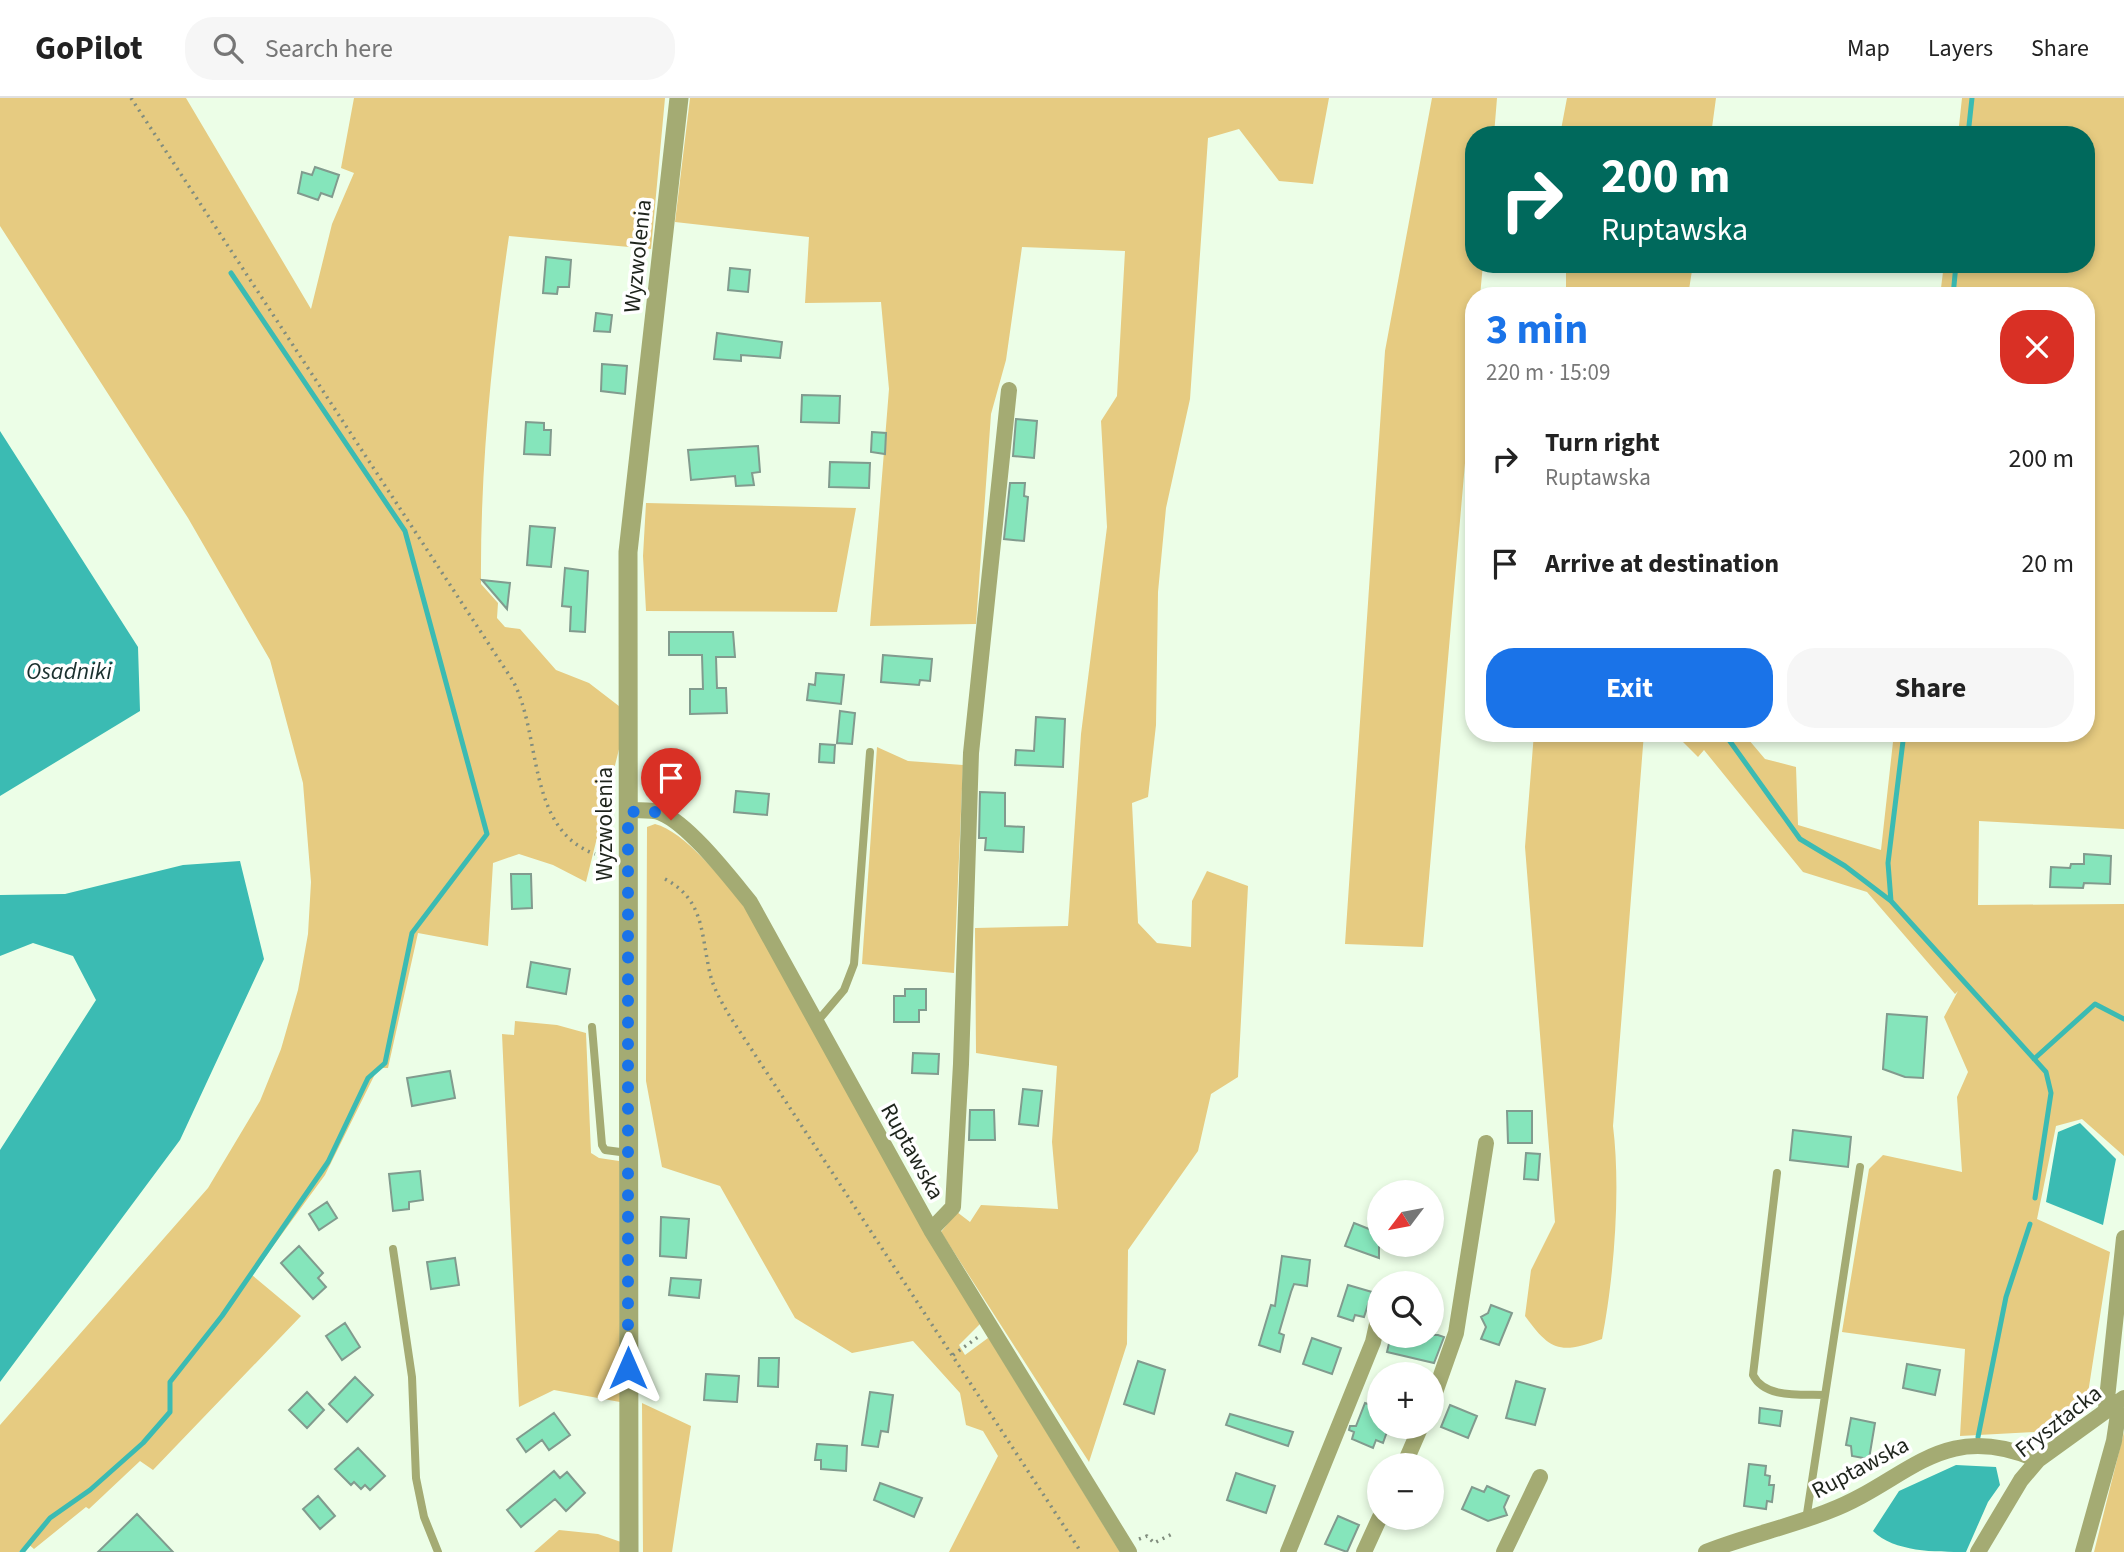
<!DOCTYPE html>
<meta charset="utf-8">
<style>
body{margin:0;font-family:"Source Sans 3",sans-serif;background:#f6f6f6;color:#222;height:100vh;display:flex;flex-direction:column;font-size:26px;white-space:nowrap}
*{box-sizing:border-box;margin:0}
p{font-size:23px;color:#767676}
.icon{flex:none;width:38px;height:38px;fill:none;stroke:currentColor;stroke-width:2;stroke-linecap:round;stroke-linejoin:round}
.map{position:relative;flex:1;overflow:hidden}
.sheet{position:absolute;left:1465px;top:189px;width:630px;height:455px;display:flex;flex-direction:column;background:#fff;border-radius:28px;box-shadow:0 4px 10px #0003}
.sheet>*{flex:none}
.top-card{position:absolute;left:1465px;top:28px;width:630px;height:147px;border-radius:28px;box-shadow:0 4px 10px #0003;background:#00695c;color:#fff;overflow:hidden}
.needle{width:46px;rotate:238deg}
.buttons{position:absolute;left:1367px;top:1082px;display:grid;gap:14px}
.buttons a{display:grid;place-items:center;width:77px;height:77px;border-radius:50%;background:#fff;box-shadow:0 4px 10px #0003;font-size:35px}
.pin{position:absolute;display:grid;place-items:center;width:60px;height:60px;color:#fff;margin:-72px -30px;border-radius:50% 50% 50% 0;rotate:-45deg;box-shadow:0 0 7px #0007}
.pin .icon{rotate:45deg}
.me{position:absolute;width:77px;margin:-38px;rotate:0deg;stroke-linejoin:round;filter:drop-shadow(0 0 5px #0008)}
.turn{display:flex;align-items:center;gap:24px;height:147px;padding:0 21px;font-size:32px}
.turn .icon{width:91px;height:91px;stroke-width:2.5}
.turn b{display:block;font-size:49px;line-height:60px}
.round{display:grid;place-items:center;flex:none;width:74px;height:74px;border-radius:28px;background:#f6f6f6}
.overview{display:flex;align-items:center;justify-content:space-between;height:119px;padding:0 21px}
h1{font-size:42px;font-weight:700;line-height:52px;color:#1a73e8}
.primary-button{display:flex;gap:14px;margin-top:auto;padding:14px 21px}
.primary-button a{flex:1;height:80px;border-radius:28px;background:#1a73e8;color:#fff;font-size:28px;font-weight:700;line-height:80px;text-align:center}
.primary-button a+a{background:#f6f6f6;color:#222}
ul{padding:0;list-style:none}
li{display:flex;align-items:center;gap:21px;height:105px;padding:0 21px}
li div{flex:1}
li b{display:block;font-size:26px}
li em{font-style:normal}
header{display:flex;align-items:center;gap:42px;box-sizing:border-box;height:98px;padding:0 35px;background:#fff;border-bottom:2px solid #e0e0e0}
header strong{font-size:33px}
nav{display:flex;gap:38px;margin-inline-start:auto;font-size:24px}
.search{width:490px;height:63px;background:#f6f6f6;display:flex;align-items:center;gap:18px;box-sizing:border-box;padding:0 24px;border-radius:28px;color:#767676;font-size:26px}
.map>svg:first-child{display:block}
</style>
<header>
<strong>GoPilot</strong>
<div class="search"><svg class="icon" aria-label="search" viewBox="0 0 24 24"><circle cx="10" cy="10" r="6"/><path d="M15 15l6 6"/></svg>Search here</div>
<nav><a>Map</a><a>Layers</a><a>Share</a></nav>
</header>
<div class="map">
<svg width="2124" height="1454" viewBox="0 0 2124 1454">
<rect width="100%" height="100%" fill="#ecfee7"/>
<!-- green -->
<path fill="#e6cb81" d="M0,0h186l125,211 21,-85 22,-51 -13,-5 13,-70h311l-14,151 -142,-13c-17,116 -29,231 -28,348l17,19 -1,15 8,9 15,2 36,41 33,13 39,30 -42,169 -33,-17 -34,-11 -26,9 -5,83 -70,-13 -30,135h-10l-53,107 -73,100 49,41 -148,154 -13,-9 -51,48 -3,-2 -52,42 -7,-6 -8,9h-19v-127l208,-237 52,-87 21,-52 17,-59 10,-56 3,-52 -8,-99 -33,-123 -82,-142 -188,-292z
M690,0h639l-16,86 -34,-3 -40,-52 -31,9 -18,261 -24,109 -8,84 -2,133 -8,72 -16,6 6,120 19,20 34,4 1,-46 15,-30 41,15 -10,191 -27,17 -13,57 -70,99 -1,94 -38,118 -148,-230 16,-20 13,10 11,-17 77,4 -6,-67 5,-76 -81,-13 -1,-125 93,-2 13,-192 26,-207 -6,-106 16,-25 8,-145 -103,-4 -16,113 -15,54 -15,210 -106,2 19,-237 -8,-87 -76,1 4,-66 -134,-15z
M1432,0h65l-3,37h-20v129h9l-3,32h-6l-1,75 -50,576 -78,-3 40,-593z
M1567,0h149l-5,37h-151z
M1962,0h162v731l-145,-8 -1,84 146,-1v252l-42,-37 -26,7 -19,93 73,33 -24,154 -28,19 -24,7 -74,4 5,-87 -123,-17 27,-163 14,-14 79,17 -5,-75 11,-25 -24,-55 14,-26 -3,3 -88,-102 -64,-20 -99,-122 -6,7 -24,-24h69l22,26 31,8 2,58 83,25 13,-117h192v-437h-146l4,-32h142v-129h-128z
M1566,166h127l-5,32h-122z
M646,405l210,5 -19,104 -191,-1 -3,-55z
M1534,635h110l-31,393c8,64 1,151 -11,213 -41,15 -51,13 -77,-23l6,-46 24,-48 -30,-375z
M877,649l31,14 55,4 -9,208 -92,-9z
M655,726c29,7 68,56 88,80l192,346 46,73 -22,22 6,10 23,-17 2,2 130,212h-171l49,-96 -15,-25 -17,-6 -6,-32 -47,-52 -61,12 -57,-35 -75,-132 -58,-19 -16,-86 1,-254z
M515,923l42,4 29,8 5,120 8,5 20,3 1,241 -66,-12 -35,17 -17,-373 12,1z
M642,1305l49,23 -19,126h-29z
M2124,1334v120h-30z
M559,1432l39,4 23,8v10h-87z"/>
<!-- water -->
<path fill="#3bbbb3" d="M0,333l138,216 2,64 -140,85z
M240,763l24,98 -84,181 -180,242v-232l96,-150 -23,-44 -40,-13 -33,13v-61l65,-1 118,-29z
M2080,1025l36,36 -13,66 -57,-23 12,-70z
M1956,1367l40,2 4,18 -12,17 -22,50c-31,0 -72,0 -93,-21l26,-40z"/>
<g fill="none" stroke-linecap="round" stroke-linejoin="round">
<!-- stream -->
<path stroke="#3bbbb3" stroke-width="5" d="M1968,37l4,-37
M1953,198l3,-32
M1724,635l76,106 45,27 46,35 155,171 5,21 -16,105
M1891,803l-3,-38 16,-130
M2034,961l61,-55 29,15
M1978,1339l28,-140 24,-73
M22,1454l28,-34 40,-28 53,-47 27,-31v-30l52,-66 106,-154 40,-84 17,-15 27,-130 75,-99 -82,-303 -174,-258"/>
</g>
<!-- building -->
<path fill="#85e5bb" stroke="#819b8e" stroke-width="2" d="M315,69l24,8 -7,22 -11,-4 -3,7 -20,-7 4,-21 10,3z
M546,159l25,3 -2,27h-11l-1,7 -14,-1z
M730,170l20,2 -2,22 -20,-2z
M596,215l16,2 -2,17 -16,-1z
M717,235l65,9 -2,16 -39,-3v6l-27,-2z
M602,266l25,2 -2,28 -24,-3z
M802,297l38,1 -1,27 -38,-1z
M1016,321l21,2 -3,37 -21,-2z
M526,324l18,1v7h7l-1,25 -26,-1z
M872,334l14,1 -1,21 -14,-2z
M758,348l2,26 -8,1 2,12 -18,1 -1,-10 -44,4 -3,-30z
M830,364l40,1 -1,25 -40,-1z
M1010,385h15l-1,13 4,1 -4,44 -20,-2z
M530,428l25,2 -4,39 -24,-2z
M565,470l23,3 -3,61 -15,-1 1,-24 -9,-1z
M482,482l28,3 -3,26z
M669,534h64l2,25h-19l1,31h9l1,25 -37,1v-25h13l-1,-34h-33z
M883,557l49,4 -2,22 -10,-1 -1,5 -38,-3z
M816,575l28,2 -3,29 -34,-4 2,-16 6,1z
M840,613l15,2 -3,31 -15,-1z
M1036,619l29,2 -2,48 -48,-2 1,-15 18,1z
M820,646l15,1 -1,18 -15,-1z
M736,693l33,3 -2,21 -33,-3z
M980,694l25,1v33l19,1 -1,25 -38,-2 1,-12h-7z
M2084,756l27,2 -1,28 -26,-1 -1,5 -33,-1 1,-20 19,1 1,-4h13z
M511,776h20l1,34 -20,1z
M531,864l39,7 -4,25 -39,-7z
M905,891h21v21h-7v12h-25v-26h11z
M1887,916l40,3 -4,61 -18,-1 -22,-8z
M913,955l26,1 -1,20 -26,-1z
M450,973l5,27 -43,8 -5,-28z
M1023,991l19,2 -4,35 -19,-2z
M970,1012h24l1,30h-26z
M1507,1013h25v32h-24z
M1793,1032l58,7 -3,30 -58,-7z
M1526,1055l14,1 -2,26 -14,-1z
M420,1073l3,29 -14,2v7l-16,2 -4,-37z
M327,1104l10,16 -18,12 -10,-16z
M661,1119l28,2 -3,39 -26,-2z
M1354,1125l25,10v25l-34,-12z
M299,1148l24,27 -5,5 8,9 -13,12 -32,-36z
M1282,1158l28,4 -3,26 -13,-2 -3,8 -12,41 5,2 -4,17 -21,-7 12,-40 4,1z
M455,1160l4,27 -28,4 -4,-27z
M671,1180l30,2 -2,18 -30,-3z
M1348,1187l24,7 -8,25 -9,-2 -2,6 -15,-5z
M1491,1207l21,8 -13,32 -18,-6 5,-12 -5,-10 7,-4z
M345,1225l15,24 -18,13 -16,-24z
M1391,1237h47l6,2 -10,26 -47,-11z
M1312,1240l29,10 -9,26 -29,-10z
M759,1260h20l-1,29 -20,-1z
M1138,1263l27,9 -11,44 -30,-10z
M1907,1266l33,6 -5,25 -32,-7z
M706,1276l33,2 -2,26 -33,-2z
M355,1279l18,18 -26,27 -18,-18z
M1516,1283l29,8 -10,36 -29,-7z
M307,1294l17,18 -17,18 -18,-18z
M870,1294l23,3 -5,37 -7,-1 -3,16 -16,-2z
M1365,1305l14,5v18h10l-6,17 -7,-3 -3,8 -21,-9 2,-7 -5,-2 1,-4h6z
M1450,1307l27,11 -9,22 -27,-11z
M1760,1310l22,3 -2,15 -21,-3z
M554,1315l16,22 -21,15 -7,-10 -16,12 -9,-13z
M1230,1316l63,18 -5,14 -62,-21z
M1851,1320l24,5 -6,36 -17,-3 -1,-10 -5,-1z
M817,1346l30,2 -1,25 -25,-2v-9h-6z
M358,1350l27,28 -15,14 -5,-5 -4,4 -7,-7 -3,3 -16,-16z
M1749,1366l17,2 -1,9 5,1 -1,9h5l-2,17 -5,-1 -1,8 -22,-3z
M554,1373l6,7 7,-6 18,21 -19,18 -11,-12 -34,28 -14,-17z
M1236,1375l39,13 -9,27 -39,-13z
M880,1385l42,15 -8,19 -40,-17z
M1487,1388l22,10 -5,11 3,8 -19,6 -26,-12 10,-22 12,5z
M318,1398l17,20 -15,13 -17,-20z
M137,1416l36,38h-75z
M1338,1418l21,9 -12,27 -22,-8z"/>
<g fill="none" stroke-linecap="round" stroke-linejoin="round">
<!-- path -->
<path stroke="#818d7e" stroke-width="3.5" stroke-dasharray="2 5" stroke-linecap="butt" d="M131,0l382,583c29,54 13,148 82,173
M665,781c38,20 36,52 44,90 3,17 12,32 20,46l352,537
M953,1257l25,-18
M1139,1441l8,-3 7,7 18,-9"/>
<!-- service -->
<path stroke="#a4ab73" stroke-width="8" d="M816,925l28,-33 10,-26 16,-212
M592,929l10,118 3,5 23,3
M1777,1075l-24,202c12,24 48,19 72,20
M393,1151l19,128 4,101 8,39 14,35
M1806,1422l54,-353"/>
<!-- minor -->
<path stroke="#a4ab73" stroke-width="16" d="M629,712c10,1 23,-1 32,3 28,11 70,66 89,89l181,328 198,322
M931,1132l22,-23 8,-143 10,-311 38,-363
M1432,1303l24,-68 30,-190
M2106,1310l18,-170
M1404,1367l17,-39
M1288,1454l85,-210 6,-27
M1364,1454l16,-35
M1504,1454l36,-75
M1706,1454c40,-16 83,-25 123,-41 79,-30 112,-93 209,-51
M1978,1454l43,-72 17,-20 86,-62
M2083,1454l31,-111 6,-40"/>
<!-- tertiary -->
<path stroke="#a4ab73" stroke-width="19" d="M629,1454l-1,-1000 51,-454"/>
</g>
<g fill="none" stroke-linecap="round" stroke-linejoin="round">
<!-- route -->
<path stroke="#1a73e8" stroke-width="12" stroke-dasharray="0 21.6" d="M628,1270v-556l25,-1 18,9"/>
</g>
<g text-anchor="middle" stroke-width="7" stroke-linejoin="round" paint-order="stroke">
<!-- street labels -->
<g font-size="23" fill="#1e241c" stroke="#fff">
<text transform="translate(637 158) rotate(-84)" y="8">Wyzwolenia</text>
<text transform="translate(604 726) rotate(-90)" y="8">Wyzwolenia</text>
<text transform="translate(913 1053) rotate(61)" y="8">Ruptawska</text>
<text transform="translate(2058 1323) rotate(-38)" y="8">Frysztacka</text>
<text transform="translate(1860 1369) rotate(-28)" y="8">Ruptawska</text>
</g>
<!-- water labels -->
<g font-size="24" font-style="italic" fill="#1a302e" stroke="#fff">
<text x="69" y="581">Osadniki</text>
</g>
</g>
</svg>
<div class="buttons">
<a><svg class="needle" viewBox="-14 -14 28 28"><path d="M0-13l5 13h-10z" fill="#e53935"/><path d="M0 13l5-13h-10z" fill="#767676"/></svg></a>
<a><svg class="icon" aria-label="search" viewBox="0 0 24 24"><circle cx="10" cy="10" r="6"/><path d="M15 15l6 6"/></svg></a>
<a>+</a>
<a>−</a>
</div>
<div class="pin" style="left:671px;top:722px;background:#d93025"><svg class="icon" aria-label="arrive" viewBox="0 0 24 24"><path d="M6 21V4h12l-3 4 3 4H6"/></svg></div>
<svg class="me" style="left:628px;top:1270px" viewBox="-20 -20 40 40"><path d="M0-17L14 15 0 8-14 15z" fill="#1a73e8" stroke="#fff" stroke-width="4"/></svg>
<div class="top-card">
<div class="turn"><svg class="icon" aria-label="right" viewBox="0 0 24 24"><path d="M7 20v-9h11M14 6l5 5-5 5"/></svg><div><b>200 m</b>Ruptawska</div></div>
</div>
<section class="sheet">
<div class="overview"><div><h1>3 min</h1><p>220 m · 15:09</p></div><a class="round" style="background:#d93025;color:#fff"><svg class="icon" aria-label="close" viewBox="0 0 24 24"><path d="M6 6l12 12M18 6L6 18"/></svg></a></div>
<ul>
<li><svg class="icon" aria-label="right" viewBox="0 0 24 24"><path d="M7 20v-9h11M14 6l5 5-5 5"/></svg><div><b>Turn right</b><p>Ruptawska</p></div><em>200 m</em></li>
<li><svg class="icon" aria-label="arrive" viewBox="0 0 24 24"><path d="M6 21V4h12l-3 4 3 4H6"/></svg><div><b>Arrive at destination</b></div><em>20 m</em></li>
</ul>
<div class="primary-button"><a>Exit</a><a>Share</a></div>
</section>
</div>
